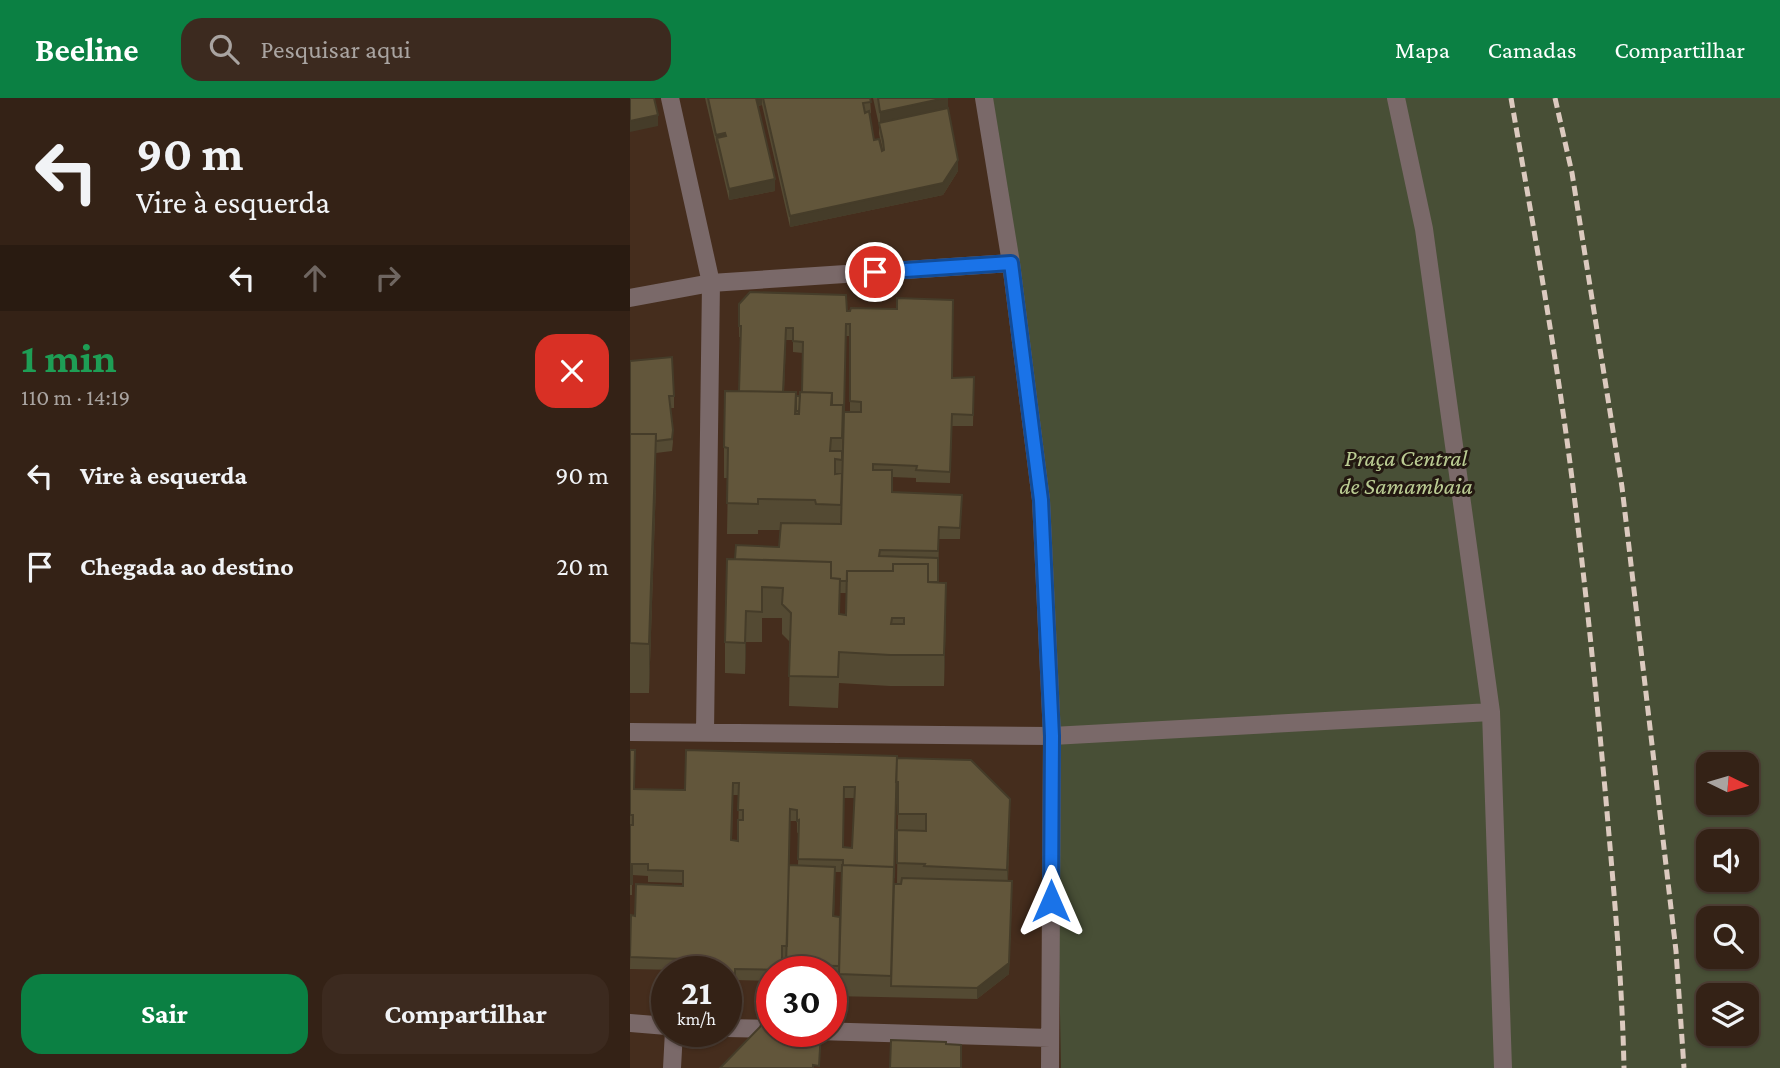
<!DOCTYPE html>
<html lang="pt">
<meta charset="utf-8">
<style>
body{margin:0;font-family:"Crimson Pro",serif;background:#3c2a1f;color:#f1f3f6;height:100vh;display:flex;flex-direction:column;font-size:26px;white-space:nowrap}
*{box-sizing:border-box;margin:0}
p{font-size:23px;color:#a9a4a1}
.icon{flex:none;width:38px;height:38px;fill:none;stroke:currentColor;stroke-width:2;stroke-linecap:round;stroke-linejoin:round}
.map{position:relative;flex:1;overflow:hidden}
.side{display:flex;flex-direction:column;background:#342216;width:630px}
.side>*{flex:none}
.guide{background:#342216;color:#f1f3f6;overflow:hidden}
.needle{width:46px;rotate:95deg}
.fabs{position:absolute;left:1066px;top:654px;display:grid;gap:14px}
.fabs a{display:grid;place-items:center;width:63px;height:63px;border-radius:14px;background:#342216;box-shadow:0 2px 5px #0004,0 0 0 2px #4e3f35;font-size:35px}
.speed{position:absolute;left:21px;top:858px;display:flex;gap:14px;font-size:35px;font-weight:700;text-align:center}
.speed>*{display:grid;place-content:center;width:91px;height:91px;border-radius:50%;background:#342216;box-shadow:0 2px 5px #0004,0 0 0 2px #4e3f35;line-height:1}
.speed small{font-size:18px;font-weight:400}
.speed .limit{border:10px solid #d22;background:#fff;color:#111}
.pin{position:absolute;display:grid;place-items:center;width:60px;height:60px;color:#fff;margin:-30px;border:4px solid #fff;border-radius:50%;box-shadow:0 2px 7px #0007}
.me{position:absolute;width:77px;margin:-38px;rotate:0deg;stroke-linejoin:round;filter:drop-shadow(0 0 5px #0008)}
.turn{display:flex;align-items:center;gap:24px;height:147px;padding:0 21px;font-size:32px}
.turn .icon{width:91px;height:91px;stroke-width:2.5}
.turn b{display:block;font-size:49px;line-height:60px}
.lanes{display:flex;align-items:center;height:66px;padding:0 21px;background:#0003;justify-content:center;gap:35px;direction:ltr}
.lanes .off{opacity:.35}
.round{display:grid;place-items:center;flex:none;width:74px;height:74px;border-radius:21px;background:#3c2a1f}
.headline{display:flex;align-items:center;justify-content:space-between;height:119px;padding:0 21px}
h1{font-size:42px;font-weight:700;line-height:52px;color:#1e9e55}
.primary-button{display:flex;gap:14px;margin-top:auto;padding:14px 21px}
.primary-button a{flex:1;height:80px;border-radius:21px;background:#0b8043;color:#fff;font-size:28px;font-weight:700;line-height:80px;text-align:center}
.primary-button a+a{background:#3c2a1f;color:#f1f3f6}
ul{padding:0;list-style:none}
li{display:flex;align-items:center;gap:21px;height:91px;padding:0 21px}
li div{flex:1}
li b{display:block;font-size:26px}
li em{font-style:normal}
header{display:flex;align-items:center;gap:42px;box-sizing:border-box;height:98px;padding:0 35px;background:#0b8043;color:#fff}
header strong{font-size:33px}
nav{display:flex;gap:38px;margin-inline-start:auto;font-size:24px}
.search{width:490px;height:63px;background:#3c2a1f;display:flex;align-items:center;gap:18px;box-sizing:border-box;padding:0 24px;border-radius:21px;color:#a9a4a1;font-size:26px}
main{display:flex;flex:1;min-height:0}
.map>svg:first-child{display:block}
</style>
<header>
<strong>Beeline</strong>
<div class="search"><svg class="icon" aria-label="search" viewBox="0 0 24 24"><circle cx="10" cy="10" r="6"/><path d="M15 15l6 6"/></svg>Pesquisar aqui</div>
<nav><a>Mapa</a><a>Camadas</a><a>Compartilhar</a></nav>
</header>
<main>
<section class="side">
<div class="guide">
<div class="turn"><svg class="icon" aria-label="left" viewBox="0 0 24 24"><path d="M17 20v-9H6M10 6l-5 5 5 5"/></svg><div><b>90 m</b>Vire à esquerda</div></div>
<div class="lanes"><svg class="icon" aria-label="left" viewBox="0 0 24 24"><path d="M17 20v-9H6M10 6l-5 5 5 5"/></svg><svg class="icon off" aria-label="ahead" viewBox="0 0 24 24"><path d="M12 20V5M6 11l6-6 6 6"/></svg><svg class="icon off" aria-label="right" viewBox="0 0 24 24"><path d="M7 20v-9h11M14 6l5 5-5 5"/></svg></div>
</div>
<div class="headline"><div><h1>1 min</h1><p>110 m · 14:19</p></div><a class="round" style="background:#d93025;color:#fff"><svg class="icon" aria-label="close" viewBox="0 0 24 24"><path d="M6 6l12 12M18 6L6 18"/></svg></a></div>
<ul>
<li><svg class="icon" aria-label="left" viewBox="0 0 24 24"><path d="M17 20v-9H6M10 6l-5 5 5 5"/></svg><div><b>Vire à esquerda</b></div><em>90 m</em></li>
<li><svg class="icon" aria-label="arrive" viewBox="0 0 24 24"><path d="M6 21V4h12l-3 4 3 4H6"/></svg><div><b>Chegada ao destino</b></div><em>20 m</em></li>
</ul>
<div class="primary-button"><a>Sair</a><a>Compartilhar</a></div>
</section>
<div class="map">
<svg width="1150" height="970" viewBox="0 0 1150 970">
<rect width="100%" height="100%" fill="#452d1d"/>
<!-- green -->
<path fill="#484f36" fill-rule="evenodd" d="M354,0h796v970h-719l-6,-331 -44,-474zM1078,667h38v38h-38zM1078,744h38v38h-38zM1078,821h38v38h-38zM1078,898h38v38h-38z"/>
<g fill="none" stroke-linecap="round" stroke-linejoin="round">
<!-- service -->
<path stroke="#7a6969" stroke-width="18" d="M766,0l28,131 67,483 12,356
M422,638l439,-24"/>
<!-- minor -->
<path stroke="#7a6969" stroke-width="18" d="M40,0l41,185 -6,449
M354,0l27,165 30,237 11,236 -2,332
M0,200l81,-15 300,-20
M0,634l422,4
M0,925l37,3
M96,930l46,1
M187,933l233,7
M42,970l2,-37"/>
<!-- rail -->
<path stroke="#dccabf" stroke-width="5" stroke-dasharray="10 5" stroke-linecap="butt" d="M881,0c21,121 43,243 59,365 14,108 25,217 35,326 8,93 17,186 19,279
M925,0l17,75 50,314 54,464 8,117"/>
</g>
<!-- wall -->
<path fill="#544a33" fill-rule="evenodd" d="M75,0h165l1,15 -2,1 5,26 8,11h1l-4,-17v-9l-6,-27h75v10l10,63 -15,24 -153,32 -28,-122 -4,1 17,85 -46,9z
M109,206l108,7 105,67 22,-1 -1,49h-21l-2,57 -34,-1v-4l-24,-1v15l70,3 -2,44h-21l-1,43 8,31 -2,73h-54l-51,-3 -1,25 -49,-2 1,-64 -8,-8v-16h-20v24h-16l-1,32 -20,-1v-31l10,-83 44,-12 1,-17h-22v4h-31l1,-56h-4v-31l15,-56 2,-54h-2zM216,238h4v76h-6zM156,242h7v12l10,1 -1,39 -2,4 -16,-4zM213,326h1l-2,67v-22zM210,495h7l-1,22 -6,-1z
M0,263l44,35v12h-4l3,34 -1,9 -16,2v31l-7,209h-19z
M0,652l4,39 51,1 212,-32 113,63 -2,60 4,12 -3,81 -32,25 -146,-3v-25h-45v-13h-4v13h-10v10l-37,-1v9h-9v-18l-96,-2 1,-54 4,1 48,-30v-3l-35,-1v-6l-16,-1v20h-2zM103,697h6l-1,46 -6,-1zM214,700h10l-2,50 -9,-1zM266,706h2l-1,80 -4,30zM160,723h7v12l2,-1 -1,33h-9zM205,774h7l-2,63 -6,-19z"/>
<!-- shaded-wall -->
<path fill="#453c29" d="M125,0h7v7l-7,1z
M315,0h3v21l-68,10v-17z
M28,17v11l-28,6v-11z
M95,35v11l-8,-6 -1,8v-11z
M328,62v11l-15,24 -153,32v-11z
M145,81v12l-46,9v-11z
M26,336v50l-7,209v-49z
M316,485v30l-2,73v-31z
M116,513v31l-1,32v-31z
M267,658l1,48h-2l-2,85z
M380,701v22l-3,71v-22z
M205,769v30l-2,50v-31z
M382,795l-3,81 -32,25v-11z"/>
<!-- building -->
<path fill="#62563b" stroke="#453c29" stroke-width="2" fill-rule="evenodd" d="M0,0h24l4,17 -28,6z
M78,0h48l19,81 -46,10 -12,-51 9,-2 -1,-3 -9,2z
M133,0h107l1,4 -8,1 2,10 4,-2 5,29 5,-1 3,12 2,-1 -1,-9 -4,-18 69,-15 10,52 -15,23 -153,33z
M248,0h67l-65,14z
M120,194l96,3 1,16h3l1,-3 46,1v-11l56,2 -1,78 22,-1 -1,38 -21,-1 -2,58 -34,-2 1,-4 -44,-2v6h19v22l70,3 -2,33 -21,-1 -1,24 -58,-1 -1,6 59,2v24h-10v-18h-35v7h-46v10h-7v-2l-9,-1v-16l-96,-3 1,-14 43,2 2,-24 60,1 3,-112h17v-10l-11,-1v-77h-4l-2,88h-1v-7h-11v-12l-30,-1 1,-50 -10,-1v-13h-7l-3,64 -44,-1 2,-65h-2v-22z
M42,259l2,39h-5l4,34 -1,9 -16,2v-7h-26v-73z
M95,293l71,1 -1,22h4l1,-22 32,1 -1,12h12l-1,33h-11l-1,13h12v9l-7,-1v15l7,-1 -1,32 -25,-1 -1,-4 -57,-1v5l-31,-1 1,-55 -4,-1z
M166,298h4l-1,15h-3z
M0,336h26l-7,210 -19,-1z
M97,461l104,3v16l9,1 -1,35 7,1 1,-44h46v-7h35v18l18,1 -2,72h-54l-51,-3 -1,25 -49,-1 2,-63 -9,-9 1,-16 -21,-1v25l-16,-1 -1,32 -20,-1zM262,520h12v6h-13z
M0,652h5l-1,39 51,1 1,-40 211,6 -3,122v-11l-51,-2v-5l-45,-1 1,-39 -2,1v-11l-7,-1 -3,137h-5v24l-47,-1v9h-9v-7h-45v-12l-51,-2 1,-42 4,1 1,-32 47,2v-15l-35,-1v-6h-16v20h-2v-59h3v-10h-3zM103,685h6l-1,27h5v10h-5v21l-7,-1zM214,689h11l-3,61 -9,-1z
M267,660l74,2 39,39 -3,71 -83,-4 1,-2 -28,-1v-33l29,1v-17h-28v-32h-2z
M159,767l46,2 -2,49 7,1 -1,49 -53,-1z
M212,767l52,2 -3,109 -52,-2z
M272,780l110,3 -3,82 -32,25 -86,-2 3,-102h7z
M131,927l11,1v5h49l-2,35 -6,-1v3h-93l40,-41z
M261,942l55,2v2l15,1v23h-71z"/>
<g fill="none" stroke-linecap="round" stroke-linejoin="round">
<!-- route casing -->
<g stroke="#114b97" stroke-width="18">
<path id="route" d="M245,174l136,-9 30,237 11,236 -1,165"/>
</g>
<!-- route -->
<use href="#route" stroke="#1a73e8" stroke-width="12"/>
</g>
<g text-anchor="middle" stroke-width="6" stroke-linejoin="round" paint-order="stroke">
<!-- park labels -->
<g font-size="24" font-style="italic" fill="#bbcc93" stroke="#231811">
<text x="776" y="368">Praça Central<tspan x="776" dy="28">de Samambaia</tspan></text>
</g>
</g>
</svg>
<div class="fabs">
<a><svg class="needle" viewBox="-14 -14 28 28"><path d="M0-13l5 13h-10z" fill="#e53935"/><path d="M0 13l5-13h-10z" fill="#a9a4a1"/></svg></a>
<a><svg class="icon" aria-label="sound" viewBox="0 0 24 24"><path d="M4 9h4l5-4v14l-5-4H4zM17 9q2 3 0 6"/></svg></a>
<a><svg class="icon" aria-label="search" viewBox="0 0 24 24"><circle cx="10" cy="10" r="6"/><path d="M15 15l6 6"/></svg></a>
<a><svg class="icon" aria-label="layers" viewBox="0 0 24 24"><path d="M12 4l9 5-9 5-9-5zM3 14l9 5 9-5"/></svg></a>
</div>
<div class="speed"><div>21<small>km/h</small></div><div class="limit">30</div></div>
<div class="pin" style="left:245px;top:174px;background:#d93025"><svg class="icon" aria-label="arrive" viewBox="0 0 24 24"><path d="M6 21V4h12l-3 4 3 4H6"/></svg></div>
<svg class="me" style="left:421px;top:803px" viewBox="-20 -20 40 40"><path d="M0-17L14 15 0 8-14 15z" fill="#1a73e8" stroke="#fff" stroke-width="4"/></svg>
</div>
</main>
